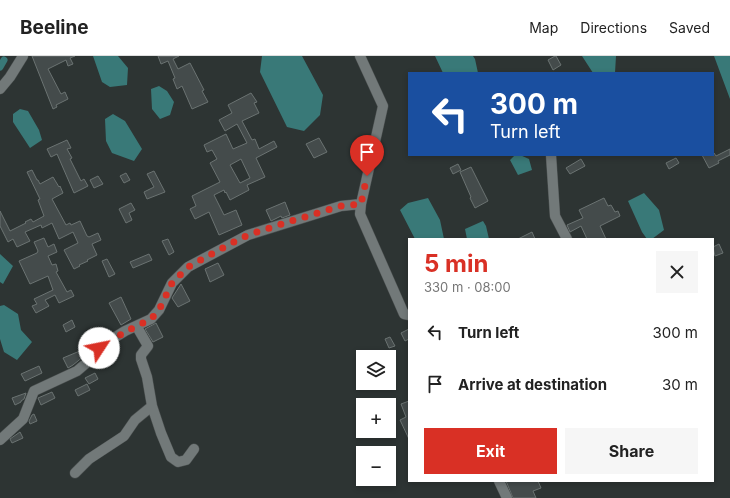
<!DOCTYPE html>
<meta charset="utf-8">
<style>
body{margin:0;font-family:Inter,sans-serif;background:#f6f6f6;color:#222;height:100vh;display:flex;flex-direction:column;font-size:15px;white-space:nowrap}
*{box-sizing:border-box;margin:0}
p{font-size:13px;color:#767676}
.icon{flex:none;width:22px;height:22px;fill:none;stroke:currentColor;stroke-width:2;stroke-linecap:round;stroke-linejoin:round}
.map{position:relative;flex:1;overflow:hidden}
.side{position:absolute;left:408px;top:182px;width:306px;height:244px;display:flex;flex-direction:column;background:#fff;border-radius:0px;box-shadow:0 2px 6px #0003}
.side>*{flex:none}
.top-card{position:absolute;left:408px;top:16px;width:306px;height:84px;border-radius:0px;box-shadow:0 2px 6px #0003;background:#1a4fa0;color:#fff;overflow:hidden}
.controls{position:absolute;left:356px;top:294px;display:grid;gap:8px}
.controls a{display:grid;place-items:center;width:40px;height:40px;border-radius:0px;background:#fff;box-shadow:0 2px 6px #0003;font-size:20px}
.pin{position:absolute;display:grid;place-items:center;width:34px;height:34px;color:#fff;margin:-41px -17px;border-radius:50% 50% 50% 0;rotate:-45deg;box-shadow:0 0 4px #0007}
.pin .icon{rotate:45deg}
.me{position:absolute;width:44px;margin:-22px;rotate:56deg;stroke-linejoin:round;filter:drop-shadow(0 0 3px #0008)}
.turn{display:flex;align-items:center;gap:14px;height:84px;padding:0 16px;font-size:18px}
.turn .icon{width:52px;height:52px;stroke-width:2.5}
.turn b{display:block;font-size:28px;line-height:34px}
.round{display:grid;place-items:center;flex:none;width:42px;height:42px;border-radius:0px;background:#f6f6f6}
.head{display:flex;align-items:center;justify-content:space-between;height:68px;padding:0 16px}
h1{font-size:24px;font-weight:700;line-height:30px;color:#d93025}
.cta{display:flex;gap:8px;margin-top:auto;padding:8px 16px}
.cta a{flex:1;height:46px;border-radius:0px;background:#d93025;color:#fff;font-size:16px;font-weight:700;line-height:46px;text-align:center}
.cta a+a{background:#f6f6f6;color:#222}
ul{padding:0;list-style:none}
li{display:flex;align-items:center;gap:12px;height:52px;padding:0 16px}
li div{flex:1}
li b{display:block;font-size:15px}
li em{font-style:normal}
header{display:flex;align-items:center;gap:24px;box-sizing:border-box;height:56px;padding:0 20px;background:#fff;border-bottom:1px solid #e0e0e0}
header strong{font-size:19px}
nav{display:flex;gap:22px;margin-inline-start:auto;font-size:14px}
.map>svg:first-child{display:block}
</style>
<header>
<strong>Beeline</strong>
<nav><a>Map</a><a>Directions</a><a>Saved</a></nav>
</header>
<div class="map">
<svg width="730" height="442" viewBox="0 0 730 442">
<rect width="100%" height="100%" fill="#2d3433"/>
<!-- water -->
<path fill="#397978" d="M93,0h25l10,12 -1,17 -17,2 -8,-5z
M262,0h40l21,39 -3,20 -16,16 -17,-4 -27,-55z
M435,0h38l2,3 3,14h-35z
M582,0h34l-1,17h-22z
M714,0h16v43z
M159,30l8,5 7,11 -4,13 -10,4 -8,-10 -1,-20z
M20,53l8,2 11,19 3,10 -12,8 -17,-26v-8z
M113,58l12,7 17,28 -8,12 -22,-8 -6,-12 -1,-22z
M515,99h5l9,4 3,11 -14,5 -8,-15z
M644,137l15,17 5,20 -12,9h-5l-5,-7 -14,-31z
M428,142l12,22 4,19h-29l-15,-29 8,-7z
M483,165l3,5 3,13h-22l-2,-10z
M0,198l13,12 -10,18 -3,-2z
M4,249l14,9 3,16 11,12 -15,18 -13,-8 -4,-13v-33z"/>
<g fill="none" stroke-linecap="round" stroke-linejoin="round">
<!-- canal -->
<path stroke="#397978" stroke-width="7" d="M0,11l4,-7"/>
</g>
<!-- building -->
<path fill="#444b4b" stroke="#6b7372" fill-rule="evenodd" d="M32,0h43l-5,2 3,6 -5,2 -2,-6 -18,9 13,25 4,-2 3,7 -12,6 1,2 -4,2z
M158,0h21l-6,3 5,10 12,-6 14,27 -2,1 6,11 -16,7 -10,-23 -5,3 -4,-10 2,-1 -7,-17 -7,3z
M555,0h1l5,9 -8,5 -5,-10z
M251,37l6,9 -3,1 5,10 -17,8 10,19 3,-1 4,10 15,-8 3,6 -21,11 9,19 -18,8 2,5 -19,10 -4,-8 -1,1 -1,-3 -10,5 10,20 12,-5 6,15 -23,10 -10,-23 -14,7 -5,-10 6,-3 -4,-10 28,-14 -10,-19 7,-4 -5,-9 -5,2 -3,-7 22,-11 7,15 14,-6 -10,-19 -12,7 -6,-11 13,-7 -4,-8zM241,103l9,19 -10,5 -10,-18z
M319,82l8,14 -13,6 -8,-14z
M67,84l4,8 -4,1 5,9 -2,1 11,22 3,-2 4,7 -14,7 -17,-39 -6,3 -4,-8z
M730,93v6l-12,6 1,2 -10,5 -7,-13h11l1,-2 2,3z
M676,102l3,5 -10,6 -3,-6z
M581,103l4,7 -15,8 -4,-6z
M458,108l3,6 -8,4 -3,-6z
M471,111l17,34 -13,7 -5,-10 1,-1 -11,-25z
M32,114l5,10h1l2,4 13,-7 6,10 1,-1 3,7 -11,6 14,26 4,-2 1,2 9,-4 7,15 2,1 9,-4 3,7 -9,4 5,11 -10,5 1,1 -9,4 1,1 -6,3 -10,-19 14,-7 -5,-11 -14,7 -7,-16 -10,5 -1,-3 -16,7 5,9 -13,6 -4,-8 -5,3 -8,-16v-15l10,20 16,-8 -1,-1 6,-3 2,3 11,-6 -6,-16 2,-1 -13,-27z
M154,115l11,21 -18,7 -3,-7 10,-5 -7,-13z
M126,117l4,7 -6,3 -4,-7z
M98,120l5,8 -9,4 -4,-8z
M604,142l4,8 3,-1 4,7 3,-1 2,5 -20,10 6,13h-19l-6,-13 -11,6 -3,-7 16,-7 -4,-8z
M285,146l5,13 -8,3 -1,-2 -10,5 -5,-11z
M131,147l4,7 -6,3 3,7 -6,3 -7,-14z
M532,176l3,7h-17z
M44,182l4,9 6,-3 3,8 -9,4 4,9 4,-1 2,7 -2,1 11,20 4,-2 3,6 -15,7 -4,-8 -10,5 4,6 -13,7 -4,-7 5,-2 -3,-5 19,-9 -5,-14 -18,8 -11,-23 18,-8 1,-2 -4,-9z
M168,183l6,13 -5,3 -7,-14z
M719,188l4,9 -8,3 -2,-9z
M149,198l3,6 -19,8 -3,-6z
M107,203l8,15 -6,3 -7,-16z
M218,207l6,12 -14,7 -5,-13z
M181,228l9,17 -12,6 -6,-9z
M121,241l10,22 -10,6 -12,-22z
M72,264l3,7 -9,5 -3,-7z
M156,267l7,14 -10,5 -8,-13z
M409,273v10l-4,2 -4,-8z
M390,281l5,9 -6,2 -4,-9z
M87,292l2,4 -16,13 -5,3 -5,-10z
M39,310l3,7 -17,8 -4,-7z
M95,317l3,6 -9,5 -4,-6z
M87,328l3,6 -12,6 -3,-6z
M52,336l3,6 -14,7 -3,-7z
M26,337l-2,6 -3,2v1l-6,3 -3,-7z
M409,345v38l-9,-19 6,-3 -5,-13z
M34,358l3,7 -7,3 -1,-3 3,-6z
M20,376l3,6 -11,5 -2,-4z
M506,425h32l3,7 -8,3 3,7h-23z"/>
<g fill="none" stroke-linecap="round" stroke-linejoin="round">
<!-- minor casing -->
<g stroke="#4b5050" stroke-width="11">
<path id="minor" d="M360,0l23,50 -22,98 -1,10 44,100 5,1
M0,33l10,-12 13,-21
M551,99l4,61 12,23
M137,271l11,19 -7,9v4l6,18 5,29 9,27 10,24 7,5 8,-2 8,-11
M0,384l23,-21 11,-28 43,-20 20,-17 2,-6 7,-5 19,-12 26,-12 8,-9 13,-27 16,-16 60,-32 93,-29 20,-2
M75,417l14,-14 35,-23 11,-16 17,-14
M499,425l8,17"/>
</g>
<!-- minor -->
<use href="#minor" stroke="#727979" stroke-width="10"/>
</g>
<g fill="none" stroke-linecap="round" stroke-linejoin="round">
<!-- route -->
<path stroke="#d93025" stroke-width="7" stroke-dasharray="0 12.6" d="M99,292l26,-16 26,-13 8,-9 13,-27 16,-16 44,-24 16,-8 40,-13 53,-16 20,-2 6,-28"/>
</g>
</svg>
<div class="controls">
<a><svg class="icon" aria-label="layers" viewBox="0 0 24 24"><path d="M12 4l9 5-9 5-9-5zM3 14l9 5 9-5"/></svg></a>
<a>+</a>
<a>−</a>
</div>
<div class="pin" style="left:367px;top:120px;background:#d93025"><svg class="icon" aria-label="arrive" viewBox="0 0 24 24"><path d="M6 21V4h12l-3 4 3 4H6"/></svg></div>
<svg class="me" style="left:99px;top:292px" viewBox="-20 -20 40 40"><circle r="19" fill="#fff"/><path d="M0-13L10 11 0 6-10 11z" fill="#d93025"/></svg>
<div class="top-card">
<div class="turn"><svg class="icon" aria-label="left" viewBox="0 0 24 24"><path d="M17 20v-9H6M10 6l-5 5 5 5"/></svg><div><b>300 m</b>Turn left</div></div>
</div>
<section class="side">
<div class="head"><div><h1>5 min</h1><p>330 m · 08:00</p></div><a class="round"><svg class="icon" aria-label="close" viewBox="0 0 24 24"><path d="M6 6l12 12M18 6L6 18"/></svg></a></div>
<ul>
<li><svg class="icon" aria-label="left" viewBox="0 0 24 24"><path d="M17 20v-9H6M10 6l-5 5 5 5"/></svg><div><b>Turn left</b></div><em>300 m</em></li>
<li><svg class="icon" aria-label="arrive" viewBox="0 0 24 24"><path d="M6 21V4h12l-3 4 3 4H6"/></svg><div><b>Arrive at destination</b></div><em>30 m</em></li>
</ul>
<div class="cta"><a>Exit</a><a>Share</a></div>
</section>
</div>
